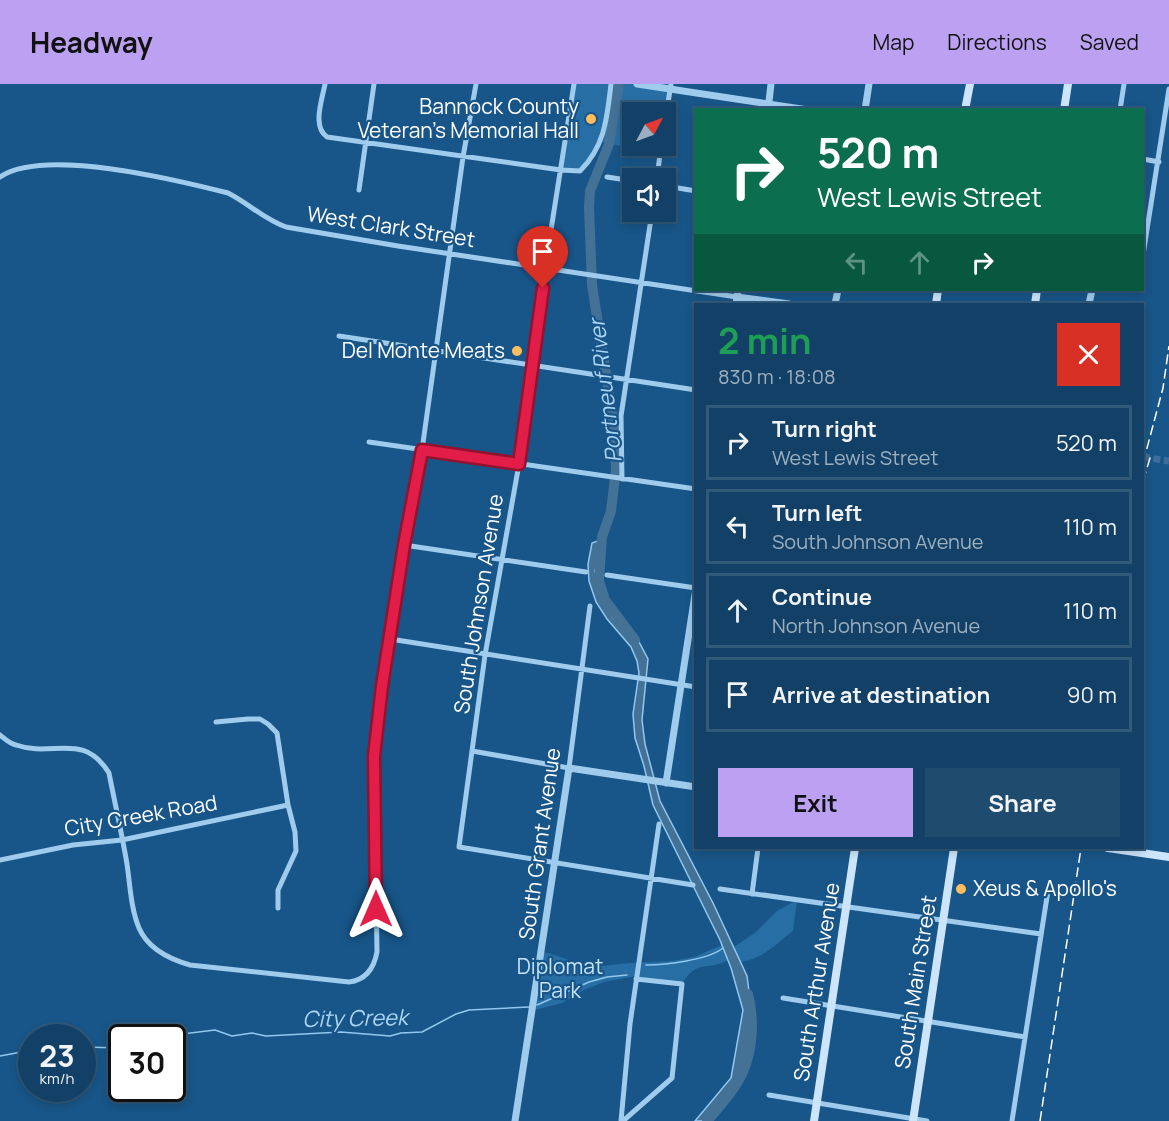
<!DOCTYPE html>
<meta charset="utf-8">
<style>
body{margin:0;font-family:Manrope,sans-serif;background:#1f4b6f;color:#f1f3f6;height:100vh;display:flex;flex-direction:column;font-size:22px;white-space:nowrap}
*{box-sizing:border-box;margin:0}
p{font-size:20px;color:#9cafbf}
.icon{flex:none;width:33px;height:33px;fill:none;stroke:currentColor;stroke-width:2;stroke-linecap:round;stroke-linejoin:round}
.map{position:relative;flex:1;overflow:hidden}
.drawer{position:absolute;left:694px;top:219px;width:450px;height:546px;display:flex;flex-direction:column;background:#124066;border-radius:0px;box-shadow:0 3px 9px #0003,0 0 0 2px #31597a}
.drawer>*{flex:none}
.top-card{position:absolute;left:694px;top:24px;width:450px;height:183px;border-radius:0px;box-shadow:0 3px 9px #0003,0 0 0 2px #31597a;background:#0b6e4f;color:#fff;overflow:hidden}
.needle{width:39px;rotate:49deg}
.buttons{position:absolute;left:622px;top:18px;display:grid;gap:12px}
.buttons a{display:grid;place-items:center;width:54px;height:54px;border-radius:0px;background:#124066;box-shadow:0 3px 9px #0003,0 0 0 2px #31597a;font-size:30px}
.speed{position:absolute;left:18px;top:940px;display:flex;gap:12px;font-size:30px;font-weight:700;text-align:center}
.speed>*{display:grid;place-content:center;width:78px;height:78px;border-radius:50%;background:#124066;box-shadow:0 3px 9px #0003,0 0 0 2px #31597a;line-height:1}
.speed small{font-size:15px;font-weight:400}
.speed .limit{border:3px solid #111;border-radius:9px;background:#fff;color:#111}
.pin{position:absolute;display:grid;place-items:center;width:51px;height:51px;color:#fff;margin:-62px -26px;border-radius:50% 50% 50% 0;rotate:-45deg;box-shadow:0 0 6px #0007}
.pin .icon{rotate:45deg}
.me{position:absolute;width:66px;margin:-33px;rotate:0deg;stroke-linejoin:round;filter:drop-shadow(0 0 4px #0008)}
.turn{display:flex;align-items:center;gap:21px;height:126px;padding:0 24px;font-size:27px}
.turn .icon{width:78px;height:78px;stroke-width:2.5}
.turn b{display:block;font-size:42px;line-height:51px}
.lanes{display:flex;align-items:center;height:57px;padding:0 24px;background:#0003;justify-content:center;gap:30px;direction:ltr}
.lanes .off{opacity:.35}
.round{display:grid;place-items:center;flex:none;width:63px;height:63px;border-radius:0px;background:#1f4b6f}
.head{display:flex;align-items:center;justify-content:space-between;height:102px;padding:0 24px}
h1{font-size:36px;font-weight:700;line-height:45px;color:#1e9e55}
.primary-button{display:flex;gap:12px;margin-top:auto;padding:12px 24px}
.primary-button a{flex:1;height:69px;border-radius:0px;background:#bca0f2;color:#111;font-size:24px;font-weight:700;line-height:69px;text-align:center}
.primary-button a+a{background:#1f4b6f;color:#f1f3f6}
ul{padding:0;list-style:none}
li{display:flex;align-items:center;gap:18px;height:75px;margin:0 12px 9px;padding:0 12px;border:3px solid #31597a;border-radius:0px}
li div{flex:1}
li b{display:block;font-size:22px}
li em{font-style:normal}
header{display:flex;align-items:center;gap:36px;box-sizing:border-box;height:84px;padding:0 30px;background:#bca0f2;color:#111}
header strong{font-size:28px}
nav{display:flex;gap:33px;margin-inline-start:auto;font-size:21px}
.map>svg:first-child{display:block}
</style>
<header>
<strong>Headway</strong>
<nav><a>Map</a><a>Directions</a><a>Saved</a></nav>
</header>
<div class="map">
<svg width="1169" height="1037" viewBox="0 0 1169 1037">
<rect width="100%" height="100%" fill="#185588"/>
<!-- green -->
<path fill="#276ea5" d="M574,0h97l-5,28h-33v34h28l-1,8 -58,-12 -22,29 -19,-1z
M797,816l-4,31c-18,14 -29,27 -52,31l-7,-15 22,-15 21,-21z
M722,861l6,15c-22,12 -30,-2 -46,24l-46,-5v-3l-32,6 -20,8 -22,13 -31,8 10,-60 51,16 38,-4 42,-2 22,-4z"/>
<!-- water -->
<path fill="#447196" stroke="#91c8f0" stroke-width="1.5" d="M603,455l-8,32 6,27 12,20 19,15 7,9 9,17 -6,61 3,24 15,57 53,102 34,73 4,31 -1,40 -13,37 -30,37h-12l36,-43 12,-68 -12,-42 -11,-28 -67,-135 -9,-39 -9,-28 -2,-24 6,-41 -2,-12 -6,-14 -24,-28 -11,-17 -7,-21 -1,-17 4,-21z"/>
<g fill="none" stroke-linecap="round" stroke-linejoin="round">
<!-- stream -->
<path stroke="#91c8f0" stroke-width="1.5" d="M646,881c20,0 62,-5 77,-17
M537,921l52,-23 18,-5 20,-2
M147,954l20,-7 15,3 33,-4 17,6 20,-3 14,3 75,-4 49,4 11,-3 21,-1 34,-18 13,-4 60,-3
M82,963l40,1
M0,972l32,-6"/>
<!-- river -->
<path stroke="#447196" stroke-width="10" d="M619,0l-10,60 -19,47 -1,16 3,78 21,134 3,50 -5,42 -9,26 -3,44 6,19 30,40
M707,1037c11,-13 24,-26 32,-41 14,-25 16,-59 9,-86"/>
<!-- tertiary-tunnel -->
<path stroke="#3b6e9a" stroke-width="7" stroke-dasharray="7 3.5" stroke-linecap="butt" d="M1143,373l26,4"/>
<!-- minor -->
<path stroke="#9fcbed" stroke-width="5" d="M325,0c-3,16 -13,43 2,53l234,33 19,1c25,-25 27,-53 31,-87
M574,0l-29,184 -26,196 -34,191 -26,192 234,38
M1120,26l4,-26
M666,31l5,-31
M1143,75l16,3
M0,93c44,-30 177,3 228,16 20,10 37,27 58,34l112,19 339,51
M607,93l26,4
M657,94l4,-32
M666,102l30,5
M359,106l15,-106
M1143,171l26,-166
M339,252l357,54
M369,358l327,47
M622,395l-1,-63 31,-204
M404,461l182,27
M607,491l89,13
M390,555l306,48
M216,638l32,-3h12l8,5 9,9 11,72 7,27 1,19 -18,39v18
M0,651c5,4 10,9 16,10 37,13 67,-14 93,28 6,31 13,61 18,91 3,21 4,45 12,64 9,21 30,31 51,37l159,17c17,-2 25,-14 28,-30l-3,-196 8,-70 22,-141 18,-95 41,-293 13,-73
M472,667l97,17 21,-162
M0,776l73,-15 49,-5 166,-35
M720,805l321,45
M752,810l6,-46
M783,914l242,39
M769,1011l158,26
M621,1037l9,-97 29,-200
M623,1037l49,-43 10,-94 -46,-5
M1012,1037l37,-237"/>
<!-- tertiary -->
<path stroke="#9fcbed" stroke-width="7" d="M637,0l171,26
M768,26l3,-26
M865,26l4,-26
M737,213l52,7
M736,220l2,-14
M835,220l3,-14
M1089,220l3,-14
M666,699l30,-195
M515,1037l54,-353 127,19"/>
<!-- secondary -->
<path stroke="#cce5fa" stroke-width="8" d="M965,26l5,-26
M1064,26l4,-26
M936,220l2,-14
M1035,220l2,-14
M1108,764l61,9
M814,1037l41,-273
M913,1037l41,-273"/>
<!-- rail -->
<path stroke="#fff" stroke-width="1.5" stroke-dasharray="10 4.5" stroke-linecap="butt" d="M1143,379l20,-75 6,-42
M1143,397l8,-26
M1040,1037l41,-273"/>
</g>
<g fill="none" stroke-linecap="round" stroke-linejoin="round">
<!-- route casing -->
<g stroke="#92132f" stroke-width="15">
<path id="route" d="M376,825l-2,-153 8,-70 22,-141 18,-95 97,14 24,-176"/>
</g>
<!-- route -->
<use href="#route" stroke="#e11d48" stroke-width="10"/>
</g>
<!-- markers -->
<g fill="#ffbd5b" stroke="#185588" stroke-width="2">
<circle cx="591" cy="35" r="6"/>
<circle cx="517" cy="267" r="6"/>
<circle cx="961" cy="805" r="6"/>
</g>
<g text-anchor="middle" stroke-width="4.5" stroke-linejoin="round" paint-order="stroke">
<!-- poi labels -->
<g font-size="21" fill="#fff" stroke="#185588" text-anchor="end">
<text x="579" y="30">Bannock County<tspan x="579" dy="24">Veteran's Memorial Hall</tspan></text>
<text x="505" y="274">Del Monte Meats</text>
<text x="973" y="812" text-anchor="start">Xeus &amp; Apollo's</text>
</g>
<!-- street labels -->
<g font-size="21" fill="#fff" stroke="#185588">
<text transform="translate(391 143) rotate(9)" y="7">West Clark Street</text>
<text transform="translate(479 520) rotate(-81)" y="7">South Johnson Avenue</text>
<text transform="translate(141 732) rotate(-10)" y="7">City Creek Road</text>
<text transform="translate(540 760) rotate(-82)" y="7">South Grant Avenue</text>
<text transform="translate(817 898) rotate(-81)" y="7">South Arthur Avenue</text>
<text transform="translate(916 898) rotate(-81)" y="7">South Main Street</text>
</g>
<!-- park labels -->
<g font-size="21" fill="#c4e3fa" stroke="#185588">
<text x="560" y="890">Diplomat<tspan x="560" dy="24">Park</tspan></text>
</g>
<!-- water labels -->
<g font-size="22" font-style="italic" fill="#aad5f5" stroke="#185588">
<text transform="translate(605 307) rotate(-97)" y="8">Portneuf River</text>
<text transform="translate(355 934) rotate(-1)" y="8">City Creek</text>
</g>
</g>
</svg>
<div class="buttons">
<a><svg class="needle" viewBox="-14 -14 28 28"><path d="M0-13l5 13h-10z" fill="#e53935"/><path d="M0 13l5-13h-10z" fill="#9cafbf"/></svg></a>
<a><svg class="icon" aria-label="sound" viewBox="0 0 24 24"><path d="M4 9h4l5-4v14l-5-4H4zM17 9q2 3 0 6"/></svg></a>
</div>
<div class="speed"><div>23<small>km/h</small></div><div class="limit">30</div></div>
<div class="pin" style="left:543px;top:204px;background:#d93025"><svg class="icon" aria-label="arrive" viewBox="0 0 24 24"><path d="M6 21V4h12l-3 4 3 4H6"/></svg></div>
<svg class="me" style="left:376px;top:825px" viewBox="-20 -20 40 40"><path d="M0-17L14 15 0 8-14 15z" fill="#e11d48" stroke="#fff" stroke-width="4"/></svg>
<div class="top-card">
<div class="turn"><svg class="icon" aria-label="right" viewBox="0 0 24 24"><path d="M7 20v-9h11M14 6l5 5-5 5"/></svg><div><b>520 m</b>West Lewis Street</div></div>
<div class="lanes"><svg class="icon off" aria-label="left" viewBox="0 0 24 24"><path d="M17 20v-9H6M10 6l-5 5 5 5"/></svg><svg class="icon off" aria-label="ahead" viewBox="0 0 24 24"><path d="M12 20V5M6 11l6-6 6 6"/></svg><svg class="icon" aria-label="right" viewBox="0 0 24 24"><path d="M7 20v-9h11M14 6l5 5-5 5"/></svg></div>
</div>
<section class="drawer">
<div class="head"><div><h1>2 min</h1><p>830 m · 18:08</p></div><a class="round" style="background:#d93025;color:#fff"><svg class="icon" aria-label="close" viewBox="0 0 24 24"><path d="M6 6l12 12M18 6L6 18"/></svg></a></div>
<ul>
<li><svg class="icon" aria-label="right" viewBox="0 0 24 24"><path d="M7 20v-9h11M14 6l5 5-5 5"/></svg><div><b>Turn right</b><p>West Lewis Street</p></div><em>520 m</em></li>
<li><svg class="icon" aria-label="left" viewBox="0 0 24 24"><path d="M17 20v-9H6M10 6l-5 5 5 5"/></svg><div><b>Turn left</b><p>South Johnson Avenue</p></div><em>110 m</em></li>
<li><svg class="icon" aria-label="ahead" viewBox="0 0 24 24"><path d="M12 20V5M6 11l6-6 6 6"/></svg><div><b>Continue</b><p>North Johnson Avenue</p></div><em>110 m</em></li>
<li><svg class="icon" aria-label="arrive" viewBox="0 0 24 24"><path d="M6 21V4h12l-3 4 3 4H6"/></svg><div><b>Arrive at destination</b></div><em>90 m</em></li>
</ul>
<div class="primary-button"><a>Exit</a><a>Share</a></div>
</section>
</div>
